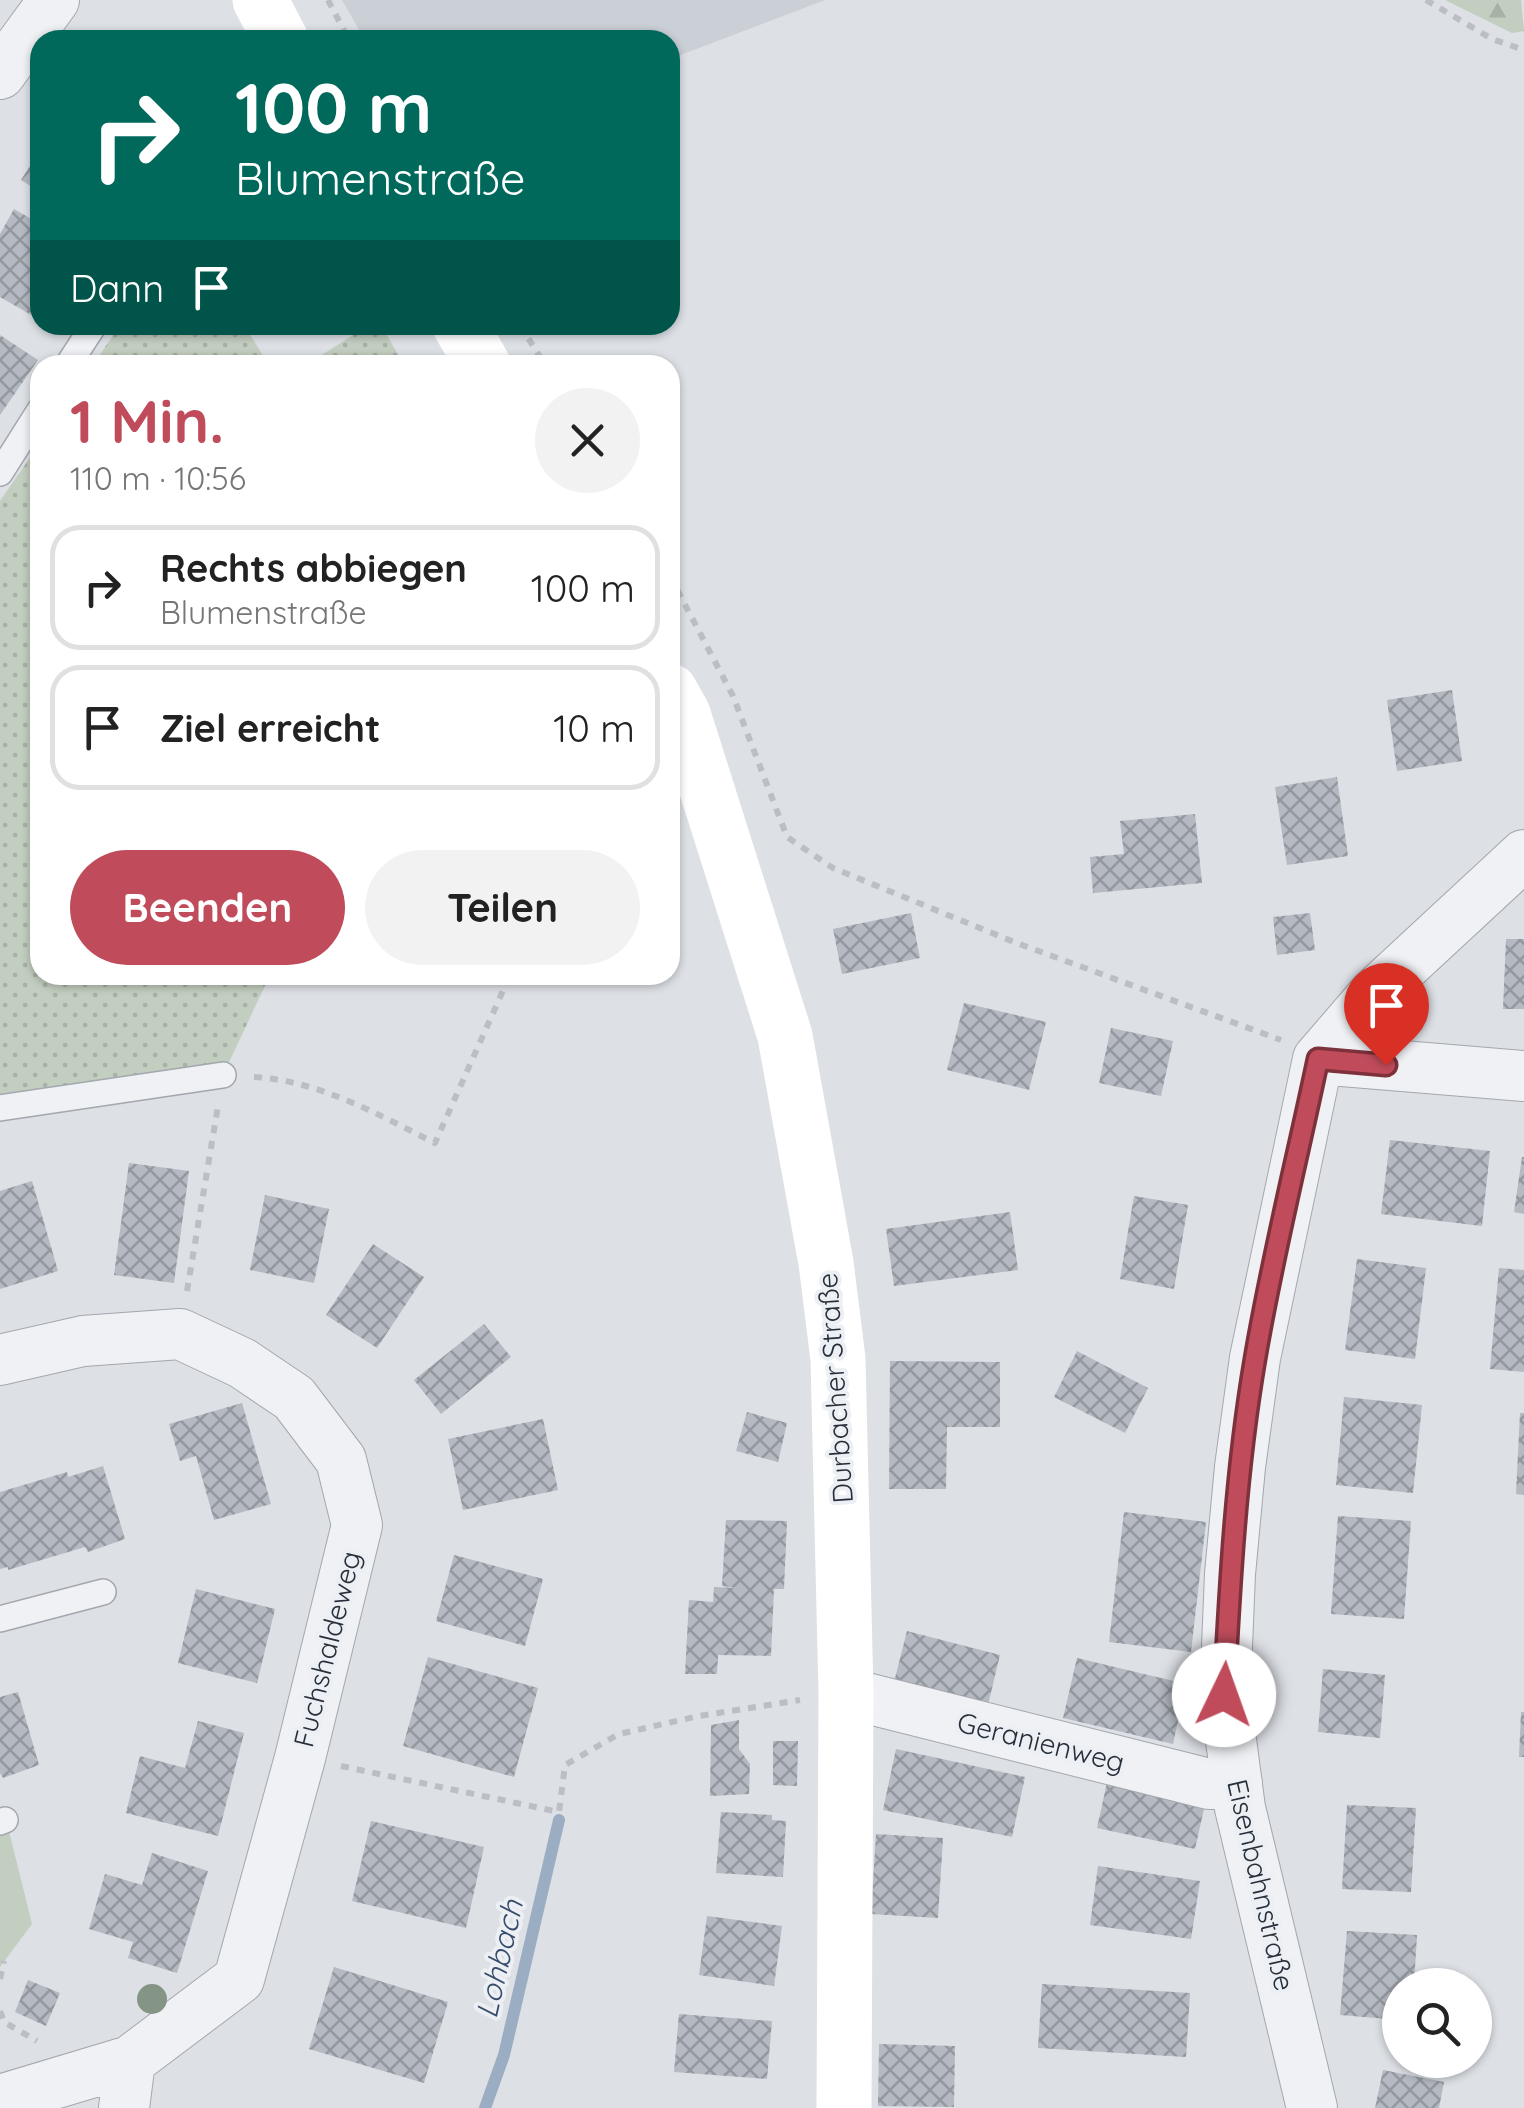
<!DOCTYPE html>
<html lang="de">
<meta charset="utf-8">
<style>
body{margin:0;font-family:Quicksand,sans-serif;background:#f2f2f2;color:#222;height:100vh;display:flex;flex-direction:column;font-size:38px;white-space:nowrap}
*{box-sizing:border-box;margin:0}
p{font-size:32px;color:#767676}
.icon{flex:none;width:55px;height:55px;fill:none;stroke:currentColor;stroke-width:2;stroke-linecap:round;stroke-linejoin:round}
.map{position:relative;flex:1;overflow:hidden}
.details{position:absolute;left:30px;top:355px;width:650px;height:630px;display:flex;flex-direction:column;background:#fff;border-radius:30px;box-shadow:0 2px 8px #0004}
.details>*{flex:none}
.guide{position:absolute;left:30px;top:30px;width:650px;height:305px;border-radius:30px;box-shadow:0 2px 8px #0004;background:#00695c;color:#fff;overflow:hidden}
.buttons{position:absolute;left:1382px;top:1968px;display:grid;gap:20px}
.buttons a{display:grid;place-items:center;width:110px;height:110px;border-radius:50%;background:#fff;box-shadow:0 2px 8px #0004;font-size:50px}
.pin{position:absolute;display:grid;place-items:center;width:85px;height:85px;color:#fff;margin:-102px -42px;border-radius:50% 50% 50% 0;rotate:-45deg;box-shadow:0 0 10px #0007}
.pin .icon{rotate:45deg}
.me{position:absolute;width:110px;margin:-55px;rotate:3deg;stroke-linejoin:round;filter:drop-shadow(0 0 8px #0008)}
.turn{display:flex;align-items:center;gap:35px;height:210px;padding:0 40px;font-size:45px}
.turn .icon{width:130px;height:130px;stroke-width:2.5}
.turn b{display:block;font-size:70px;line-height:85px}
.then{display:flex;align-items:center;height:95px;padding:0 40px;background:#0003;gap:20px;font-size:38px}
.round{display:grid;place-items:center;flex:none;width:105px;height:105px;border-radius:52px;background:#f2f2f2}
.headline{display:flex;align-items:center;justify-content:space-between;height:170px;padding:0 40px}
h1{font-size:60px;font-weight:700;line-height:75px;color:#c04c5b}
.action{display:flex;gap:20px;margin-top:auto;padding:20px 40px}
.action a{flex:1;height:115px;border-radius:60px;background:#c04c5b;color:#fff;font-size:40px;font-weight:700;line-height:115px;text-align:center}
.action a+a{background:#f2f2f2;color:#222}
ul{padding:0;list-style:none}
li{display:flex;align-items:center;gap:30px;height:125px;margin:0 20px 15px;padding:0 20px;border:5px solid #e0e0e0;border-radius:30px}
li div{flex:1}
li b{display:block;font-size:38px}
li em{font-style:normal}
.map>svg:first-child{display:block}
</style>
<div class="map">
<svg width="1524" height="2108" viewBox="0 0 1524 2108">
<defs>
<pattern id="grass-dots" width="8" height="8" patternUnits="userSpaceOnUse" patternTransform="scale(2.5)"><rect width="8" height="8" fill="#c2cebf"/><path d="M2 2h.1M6 6h.1" fill="none" stroke="#a7b1a5" stroke-width="1.8" stroke-linecap="round"/></pattern>
<pattern id="forest-firs" width="22" height="20" patternUnits="userSpaceOnUse" patternTransform="scale(2.5)"><rect width="22" height="20" fill="#c2cebf"/><path d="M5 1l3.5 6h-7zM16 11l3.5 6h-7z" fill="#a7b1a5"/></pattern>
<pattern id="building-cross-hatch" width="8" height="8" patternUnits="userSpaceOnUse" patternTransform="scale(2.5)"><rect width="8" height="8" fill="#b5b9c1"/><path d="M0 0l8 8M0 8l8-8" fill="none" stroke="#93979e"/></pattern>
</defs>
<rect width="100%" height="100%" fill="#dde0e5"/>
<!-- built -->
<path fill="#cbcfd6" d="M342,0h483l-155,59v-19h-305z"/>
<!-- grass -->
<path fill="url(#grass-dots)" d="M120,325h124l25,40h-176z
M369,325h12l23,40h-98z
M40,443v532h230l-47,100 -223,33v-607z"/>
<!-- forest -->
<path fill="url(#forest-firs)" d="M1445,0h76l3,31 -12,2z"/>
<!-- park -->
<path fill="#c2cebf" d="M8,1827l24,97 -32,43v-138z"/>
<g fill="none" stroke-linecap="round" stroke-linejoin="round">
<!-- stream -->
<path stroke="#9badc2" stroke-width="12" d="M485,2108l19,-53 55,-235"/>
</g>
<!-- building -->
<path fill="url(#building-cross-hatch)" d="M40,150v42l-19,-12z
M14,209l26,15v96l-40,-23v-63z
M0,335l38,25 -38,55z
M1452,690l10,71 -65,10 -10,-71z
M1337,777l11,79 -61,9 -12,-78z
M1195,814l7,69 -109,10 -3,-36 34,-3 -4,-33z
M911,913l9,45 -78,16 -9,-45z
M1310,913l5,37 -38,5 -4,-38z
M1506,939h18v70h-21z
M964,1003l82,19 -17,68 -82,-20z
M1111,1028l62,13 -12,55 -62,-13z
M1390,1140l100,11 -8,75 -101,-12z
M1522,1157h2v57l-10,-2z
M129,1163l60,8 -15,112 -60,-8z
M32,1181l26,90 -58,18v-98z
M265,1195l64,14 -15,74 -64,-13z
M1134,1196l54,9 -14,84 -54,-10z
M1010,1212l8,58 -124,16 -8,-57z
M373,1244l51,33 -47,71 -51,-33z
M1357,1259l69,9 -11,91 -70,-9z
M1499,1268l25,2v102l-34,-3z
M484,1324l27,33 -70,57 -27,-34z
M1077,1351l71,37 -23,45 -71,-36z
M890,1361l110,1v65h-53l-1,62h-57z
M1344,1397l78,8 -9,88 -77,-8z
M242,1403l29,101 -57,16 -18,-64 -16,5 -11,-37z
M747,1412l40,11 -9,39 -42,-11z
M1520,1413h4v82l-8,-1z
M543,1419l15,71 -95,20 -15,-71z
M103,1466l22,73 -37,13 -3,-5 -77,23v-3l-8,2v-77l67,-20 1,5z
M1124,1512l82,10 -15,130 -82,-10z
M1338,1516l73,5 -7,98 -73,-5z
M726,1520l61,1 -3,68h-10l-3,67 -53,-1 -1,19h-32l4,-74 24,2 1,-15 23,1 -15,-2z
M454,1555l89,24 -18,67 -89,-25z
M196,1589l79,20 -18,74 -79,-20z
M907,1631l93,24 -13,54 -94,-23z
M428,1657l110,31 -24,89 -111,-31z
M1077,1658l109,26 -13,60 -110,-26z
M1323,1669l62,6 -5,63 -62,-6z
M18,1692l21,73 -36,13 -3,-5v-76z
M1521,1712h3v45h-5z
M739,1720v29l11,15 -1,30 -39,2 1,-71z
M198,1721l46,12 -26,103 -92,-23 14,-57 45,12z
M773,1741h25l-1,45 -24,-1z
M896,1749l129,28 -13,60 -129,-27z
M1108,1778l98,22 -11,49 -98,-21z
M1347,1805l69,3 -5,84 -69,-3z
M721,1812l51,3v5l14,1 -3,56 -67,-4z
M371,1821l113,26 -18,81 -114,-27z
M876,1834l67,4 -5,80 -67,-4z
M152,1853l56,18 -31,102 -49,-15 5,-16 -44,-13 16,-55 37,11z
M1098,1866l102,15 -9,58 -101,-14z
M707,1916l75,10 -8,60 -75,-11z
M1347,1931l70,4 -3,50h-14v35l-60,-5z
M334,1967l114,35 -24,81 -115,-34z
M28,1980l32,13 -14,33 -31,-14z
M1042,1984l148,9 -4,64 -148,-9z
M679,2014l93,7 -5,58 -93,-7z
M879,2044l76,2 -1,61 -76,-1z
M1383,2070l61,12 -5,26h-64z"/>
<g fill="none" stroke-linecap="round" stroke-linejoin="round">
<!-- lane casing -->
<g stroke="#a3a7ae" stroke-width="28">
<path id="lane" d="M68,365l26,-40
M0,473l40,-63
M0,1108l223,-33
M0,1619l103,-27
M0,1822l5,-2"/>
</g>
<!-- street casing -->
<g stroke="#a3a7ae" stroke-width="52">
<path id="street" d="M0,74l54,-74
M1318,1059l206,17
M0,1360l83,-19 97,-7 62,29 52,35 47,62 16,65 -57,233 -61,221 -109,82 -6,47
M846,1693l363,91 28,-1
M0,2100l130,-39
M1312,2108l-72,-300 -15,-113 5,-121 10,-107 15,-109 63,-299 56,-65 150,-139"/>
</g>
<!-- path -->
<path stroke="#bbbec4" stroke-width="6" stroke-dasharray="8 8" stroke-linecap="butt" d="M328,0l21,40
M1426,0l66,39 32,11
M520,325l25,40
M670,576l63,120 54,141 46,31 181,74 267,98
M254,1077c66,4 123,37 181,66l75,-168
M187,1291l31,-185
M341,1766l218,46 6,-47 54,-31 80,-18 101,-16
M0,1979l4,-18
M0,2011l4,11 33,19"/>
<!-- lane -->
<use href="#lane" stroke="#eff1f4" stroke-width="25"/>
<!-- street -->
<use href="#street" stroke="#eff1f4" stroke-width="50"/>
<!-- secondary -->
<path stroke="#fff" stroke-width="55" d="M260,0l21,40
M460,325l23,40
M670,691l13,23 102,322 41,227 12,96 8,334 -2,415"/>
</g>
<!-- trees -->
<circle fill="#849485" cx="152" cy="1999" r="15"/>
<g fill="none" stroke-linecap="round" stroke-linejoin="round">
<!-- route casing -->
<g stroke="#7d313b" stroke-width="25">
<path id="route" d="M1224,1695c6,-113 12,-225 31,-336 17,-101 42,-200 63,-300l68,6"/>
</g>
<!-- route -->
<use href="#route" stroke="#c04c5b" stroke-width="18"/>
</g>
<g text-anchor="middle" stroke-width="8" stroke-linejoin="round" paint-order="stroke">
<!-- street labels -->
<g font-size="28" fill="#282e3a" stroke="#eceff3">
<text transform="translate(835 1388) rotate(-94)" y="10">Durbacher Straße</text>
<text transform="translate(327 1649) rotate(-76)" y="10">Fuchshaldeweg</text>
<text transform="translate(1041 1742) rotate(14)" y="10">Geranienweg</text>
<text transform="translate(1261 1885) rotate(77)" y="10">Eisenbahnstraße</text>
</g>
<!-- water labels -->
<g font-size="30" font-style="italic" fill="#364c6a" stroke="#eceff3">
<text transform="translate(500 1959) rotate(-77)" y="10">Lohbach</text>
</g>
</g>
</svg>
<div class="buttons">
<a><svg class="icon" aria-label="search" viewBox="0 0 24 24"><circle cx="10" cy="10" r="6"/><path d="M15 15l6 6"/></svg></a>
</div>
<div class="pin" style="left:1386px;top:1065px;background:#d93025"><svg class="icon" aria-label="arrive" viewBox="0 0 24 24"><path d="M6 21V4h12l-3 4 3 4H6"/></svg></div>
<svg class="me" style="left:1224px;top:1695px" viewBox="-20 -20 40 40"><circle r="19" fill="#fff"/><path d="M0-13L10 11 0 6-10 11z" fill="#c04c5b"/></svg>
<div class="guide">
<div class="turn"><svg class="icon" aria-label="right" viewBox="0 0 24 24"><path d="M7 20v-9h11M14 6l5 5-5 5"/></svg><div><b>100 m</b>Blumenstraße</div></div>
<div class="then">Dann<svg class="icon" aria-label="arrive" viewBox="0 0 24 24"><path d="M6 21V4h12l-3 4 3 4H6"/></svg></div>
</div>
<section class="details">
<div class="headline"><div><h1>1 Min.</h1><p>110 m · 10:56</p></div><a class="round"><svg class="icon" aria-label="close" viewBox="0 0 24 24"><path d="M6 6l12 12M18 6L6 18"/></svg></a></div>
<ul>
<li><svg class="icon" aria-label="right" viewBox="0 0 24 24"><path d="M7 20v-9h11M14 6l5 5-5 5"/></svg><div><b>Rechts abbiegen</b><p>Blumenstraße</p></div><em>100 m</em></li>
<li><svg class="icon" aria-label="arrive" viewBox="0 0 24 24"><path d="M6 21V4h12l-3 4 3 4H6"/></svg><div><b>Ziel erreicht</b></div><em>10 m</em></li>
</ul>
<div class="action"><a>Beenden</a><a>Teilen</a></div>
</section>
</div>
